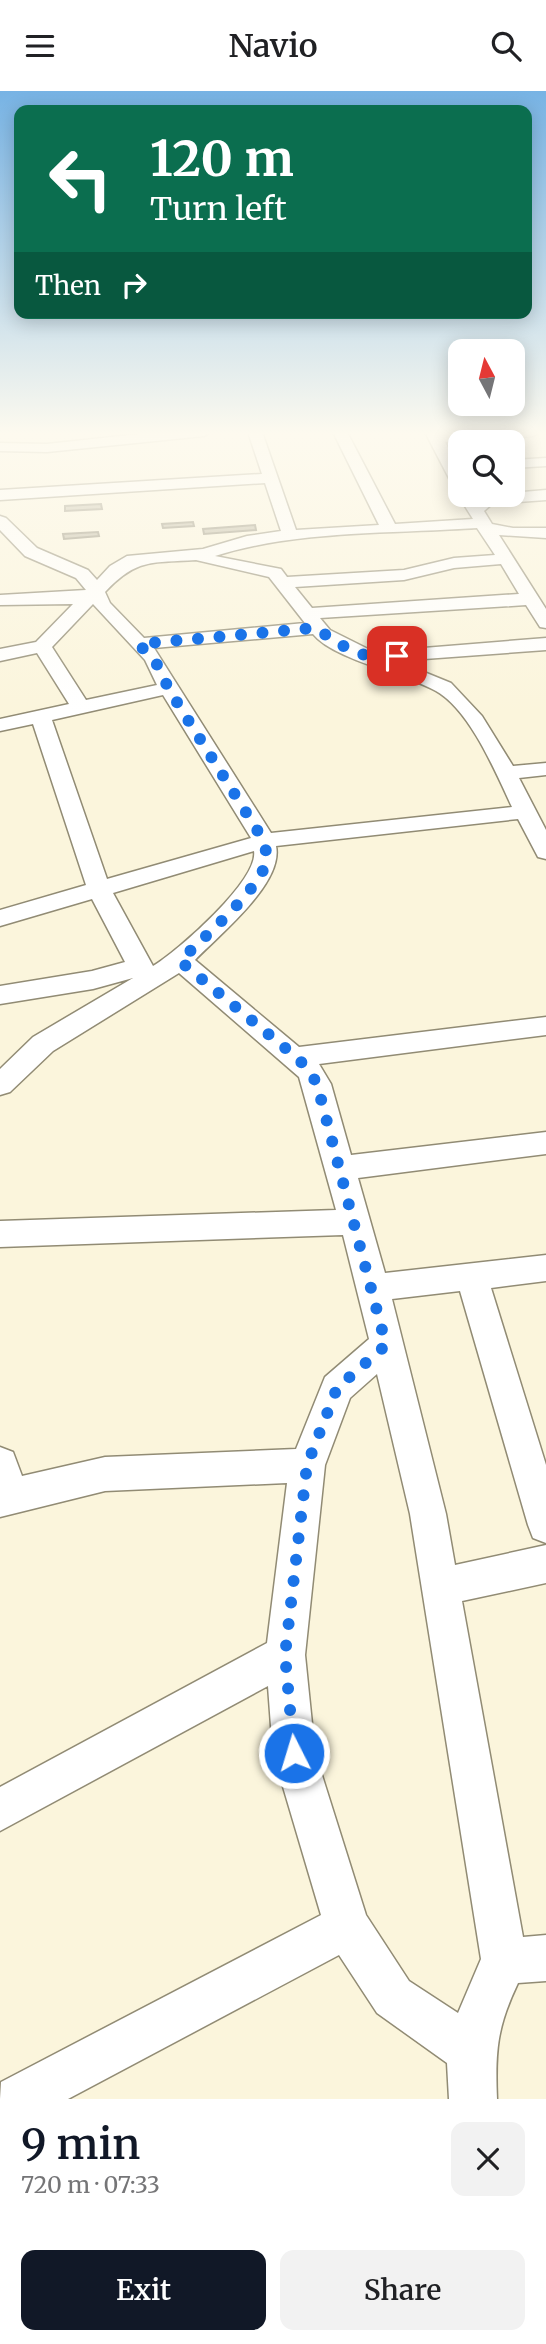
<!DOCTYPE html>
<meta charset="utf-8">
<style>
body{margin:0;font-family:Merriweather,serif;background:#f2f2f2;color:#202124;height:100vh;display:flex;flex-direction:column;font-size:26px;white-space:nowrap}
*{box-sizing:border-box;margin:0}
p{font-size:23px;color:#757577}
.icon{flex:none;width:38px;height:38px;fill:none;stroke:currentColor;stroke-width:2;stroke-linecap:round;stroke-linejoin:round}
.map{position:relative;height:2008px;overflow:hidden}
.panel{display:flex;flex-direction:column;background:#fff;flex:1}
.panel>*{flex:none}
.hud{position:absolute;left:14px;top:14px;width:518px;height:214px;border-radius:14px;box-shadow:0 4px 18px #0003;background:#0b6e4f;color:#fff;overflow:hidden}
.needle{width:46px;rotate:353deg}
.fabs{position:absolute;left:448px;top:248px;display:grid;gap:14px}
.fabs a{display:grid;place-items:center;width:77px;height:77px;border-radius:14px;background:#fff;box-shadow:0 4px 18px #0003;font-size:35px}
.pin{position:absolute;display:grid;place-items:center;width:60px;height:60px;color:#fff;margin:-30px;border-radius:14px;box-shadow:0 4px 10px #0006}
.me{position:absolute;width:77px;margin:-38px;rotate:355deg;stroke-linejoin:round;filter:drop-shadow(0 0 5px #0008)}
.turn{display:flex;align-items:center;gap:24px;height:147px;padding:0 21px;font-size:32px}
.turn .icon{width:91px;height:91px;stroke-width:2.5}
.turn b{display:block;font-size:49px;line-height:60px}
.then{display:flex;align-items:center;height:66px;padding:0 21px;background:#0003;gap:14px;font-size:26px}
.round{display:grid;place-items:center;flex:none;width:74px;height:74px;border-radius:14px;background:#f2f2f2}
.head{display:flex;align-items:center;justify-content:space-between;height:119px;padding:0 21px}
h1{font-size:42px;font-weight:600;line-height:52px;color:#111827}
.button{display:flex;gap:14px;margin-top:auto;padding:14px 21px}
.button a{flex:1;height:80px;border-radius:14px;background:#111827;color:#fff;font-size:28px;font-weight:600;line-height:80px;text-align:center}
.button a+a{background:#f2f2f2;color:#202124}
header{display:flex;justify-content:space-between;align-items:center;height:91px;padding:0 21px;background:#fff;font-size:32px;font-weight:600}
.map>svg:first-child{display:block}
</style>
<header><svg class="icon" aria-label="menu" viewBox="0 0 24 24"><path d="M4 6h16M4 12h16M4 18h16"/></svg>Navio<svg class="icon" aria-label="search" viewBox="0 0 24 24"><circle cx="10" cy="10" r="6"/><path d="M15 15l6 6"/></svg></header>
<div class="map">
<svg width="546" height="2008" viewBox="0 0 546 2008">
<rect width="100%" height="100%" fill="#fbf5dc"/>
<!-- building -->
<path fill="#bab49d" stroke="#8a846e" stroke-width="2" d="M101,413l1,5 -37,2v-5z
M193,431l1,4 -31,2 -1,-4z
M255,434l1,5 -52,4 -1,-5z
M98,441l1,4 -35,3 -1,-5z"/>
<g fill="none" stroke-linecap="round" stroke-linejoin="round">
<!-- minor casing -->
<g stroke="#918b74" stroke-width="3">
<path id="minor" d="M158,341h53l-7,4 -157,16 -47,-1v-8l47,1z
M248,341h14l34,98 83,-5 -46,-93h14l48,92 78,-5 -15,-24 2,-3v3h14l3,6 11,-6 58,-5v10l-54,4 -8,7 8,13 21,4h33v10l-47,-3 47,74v19l-6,-1 -14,-22 -206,13 10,12 44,22 172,-14v12l-149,11 54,22 31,33 31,50 33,-3v12l-27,3 27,52v29l-8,-2 -20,-38 -242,27c8,37 -57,89 -81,114l104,87 247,-30v18l-227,29 12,20 20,71 195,-23v22l-188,24 27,95 161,-18v26l-55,7 55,177v78l-13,-5 -5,-13 -68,-234 -68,8 54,215 9,51 91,-20v38l-84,18 61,336 23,-2v46l-28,2c-21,44 -23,68 -21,116h-48l-2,-36 -70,-50 -38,-58 -271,144h-68l1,-17 320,-167 -48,-162 -5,-67 -268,145v-44l267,-144 20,-160 -182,8 -105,26v-70l13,5 9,24 83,-19 191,-8 29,-72 44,-38 -26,-104 -343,12v-26l336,-11 -37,-133 -120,-104 -126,78 -43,41 -10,3v-26l33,-32 100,-59 -40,11 -93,15v-18l92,-15 33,-9 -33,-63 -92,27v-16l86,-25 -53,-161 -33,7v-12l69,-15 -32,-51 -37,8v-12l36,-7 37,-38 -73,1v-10l86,-5 -10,-12 -51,-22 -25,-26v-14l6,2 31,30 51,22 9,10 13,-14 17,-10 76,-7 44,-13 34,-5 -16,-48 -265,17v-10l262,-16zM477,437l18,27 -41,3 -50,12 -117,7 -6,-8 -66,-13c83,-26 175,-22 262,-28zM196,469l73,17 36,46 -161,15 -34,-35 -5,-11c32,-34 47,-29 91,-32zM501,473l18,30 -207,14 -17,-21 109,-7 50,-12zM93,513l52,56 12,25 -71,15 -34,-53zM313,543c21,26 92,39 123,57 34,19 60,82 76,116l-241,26 -117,-185zM163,604l88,143 -144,41 -55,-159zM254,760c5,29 -77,101 -101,115l-40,-73zM377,1283l33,140 71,445 -23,54 -49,-32 -43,-66 -51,-162 -10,-98 20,-190 25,-67z
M425,341l15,1 100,-1 -7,4 -88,6 15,28v19l-8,-5z
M546,367v8l-33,2v-8z"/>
</g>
<!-- minor -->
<use href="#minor" fill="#fff" fill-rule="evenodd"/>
</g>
<!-- sky -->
<linearGradient id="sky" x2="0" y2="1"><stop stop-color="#77b3e4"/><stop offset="0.55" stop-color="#fdfaef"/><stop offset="1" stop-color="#fdfaef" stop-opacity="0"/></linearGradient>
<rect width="546" height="622" fill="url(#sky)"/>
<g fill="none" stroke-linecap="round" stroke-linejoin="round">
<!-- route -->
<path stroke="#1a73e8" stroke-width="12" stroke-dasharray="0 21.6" d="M294,1662l-9,-98 22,-190 30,-77 49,-43 -69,-261 -8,-14 -13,-13 -116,-96c23,-23 72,-65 84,-93 4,-9 2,-17 0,-27l-96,-153 -8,-20 -21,-24 176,-16 30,19 27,11 25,-2"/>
</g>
</svg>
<div class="fabs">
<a><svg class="needle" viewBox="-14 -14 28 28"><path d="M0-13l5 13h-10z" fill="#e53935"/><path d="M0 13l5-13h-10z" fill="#757577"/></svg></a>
<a><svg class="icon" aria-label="search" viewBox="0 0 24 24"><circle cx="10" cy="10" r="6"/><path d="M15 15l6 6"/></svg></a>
</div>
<div class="pin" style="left:397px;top:565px;background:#d93025"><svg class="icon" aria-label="arrive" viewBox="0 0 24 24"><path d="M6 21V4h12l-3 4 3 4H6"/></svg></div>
<svg class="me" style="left:294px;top:1662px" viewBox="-20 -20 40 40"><circle r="17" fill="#1a73e8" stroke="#fff" stroke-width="3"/><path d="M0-11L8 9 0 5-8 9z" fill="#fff"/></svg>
<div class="hud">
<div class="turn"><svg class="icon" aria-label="left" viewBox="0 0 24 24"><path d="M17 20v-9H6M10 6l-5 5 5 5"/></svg><div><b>120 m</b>Turn left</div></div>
<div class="then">Then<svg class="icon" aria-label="right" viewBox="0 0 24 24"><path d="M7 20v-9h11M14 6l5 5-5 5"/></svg></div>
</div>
</div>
<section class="panel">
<div class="head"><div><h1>9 min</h1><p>720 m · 07:33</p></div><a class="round"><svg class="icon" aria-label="close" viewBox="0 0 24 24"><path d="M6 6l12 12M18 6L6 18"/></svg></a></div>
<div class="button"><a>Exit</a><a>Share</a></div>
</section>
